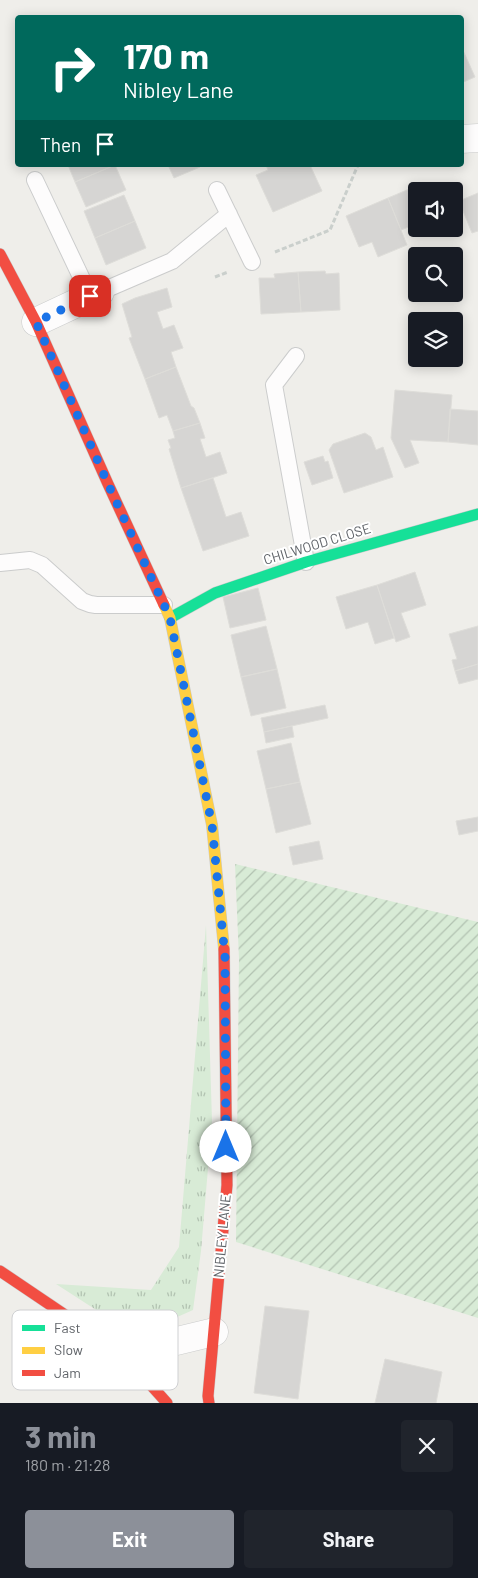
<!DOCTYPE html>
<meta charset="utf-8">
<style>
body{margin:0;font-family:Barlow,sans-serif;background:#20242c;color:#f1f3f6;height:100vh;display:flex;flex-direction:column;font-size:19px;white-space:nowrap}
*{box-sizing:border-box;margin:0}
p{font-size:16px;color:#9ea1a6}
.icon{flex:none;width:28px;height:28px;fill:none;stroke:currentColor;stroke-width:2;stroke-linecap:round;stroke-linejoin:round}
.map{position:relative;height:1403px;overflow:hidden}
.sheet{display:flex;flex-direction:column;background:#171b24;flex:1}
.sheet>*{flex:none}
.guide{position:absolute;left:15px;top:15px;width:449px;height:152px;border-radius:5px;box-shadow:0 2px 12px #0003;background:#00695c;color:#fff;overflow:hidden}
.buttons{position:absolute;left:408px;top:182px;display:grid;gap:10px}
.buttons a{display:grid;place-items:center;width:55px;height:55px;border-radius:5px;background:#171b24;box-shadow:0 2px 12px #0003;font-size:25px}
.pin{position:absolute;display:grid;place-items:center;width:42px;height:42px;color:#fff;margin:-21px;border-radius:10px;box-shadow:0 2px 8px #0006}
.me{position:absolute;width:55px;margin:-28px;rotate:0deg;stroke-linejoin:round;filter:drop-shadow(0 0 4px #0008)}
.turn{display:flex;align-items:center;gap:18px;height:105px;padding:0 25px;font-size:22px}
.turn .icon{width:65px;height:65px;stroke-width:2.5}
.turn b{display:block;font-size:35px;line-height:42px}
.then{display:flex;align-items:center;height:48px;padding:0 25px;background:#0003;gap:10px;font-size:19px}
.round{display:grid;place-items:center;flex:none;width:52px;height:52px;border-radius:5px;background:#20242c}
.headline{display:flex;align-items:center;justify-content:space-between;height:85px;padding:0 25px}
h1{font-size:30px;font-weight:700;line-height:38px;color:#8c9099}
.cta{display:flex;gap:10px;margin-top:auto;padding:10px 25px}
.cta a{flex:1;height:58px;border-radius:5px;background:#8c9099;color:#fff;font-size:20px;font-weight:700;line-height:58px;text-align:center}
.cta a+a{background:#20242c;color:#f1f3f6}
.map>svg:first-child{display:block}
</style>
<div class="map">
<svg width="478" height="1403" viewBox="0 0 478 1403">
<defs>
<pattern id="grass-tufts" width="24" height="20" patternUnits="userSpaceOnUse" patternTransform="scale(1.25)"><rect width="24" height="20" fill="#d8ebd6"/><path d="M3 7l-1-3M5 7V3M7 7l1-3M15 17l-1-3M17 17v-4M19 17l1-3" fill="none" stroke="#b2c2b1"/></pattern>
<pattern id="garden-furrows" width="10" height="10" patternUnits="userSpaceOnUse" patternTransform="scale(1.25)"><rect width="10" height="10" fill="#d8ebd6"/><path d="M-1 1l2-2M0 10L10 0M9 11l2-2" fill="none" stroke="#b2c2b1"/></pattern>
</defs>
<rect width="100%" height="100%" fill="#efeeea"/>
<!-- grass -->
<path fill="url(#grass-tufts)" d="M206,925l6,196 -11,130 -8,59 -36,16h-36l-65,-42 95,6 28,-43z"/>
<!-- garden -->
<path fill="url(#garden-furrows)" d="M235,864l243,58v396l-242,-76 3,-283z"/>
<!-- building -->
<path fill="#d6d5d3" stroke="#deddd9" d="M461,46l14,31 -14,6z
M68,165h47l-40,17z
M115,165l11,25 -40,17 -11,-25z
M168,165h31l1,2 -26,11z
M266,165h44l12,26 -49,21 -17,-37 12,-5z
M419,185l2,6h-5v33l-15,6 -13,-32z
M478,193v38l-6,2 -13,-32z
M124,195l11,26 -40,17 -11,-27z
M388,198l19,47 -29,12 -6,-15 -13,5 -13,-31z
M135,221l11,27 -40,17 -11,-27z
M325,271l1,3 13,-1 1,37 -39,2 -3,-40z
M298,272l3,40 -40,2 -2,-36h16l-1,-4z
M167,288l5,19 -15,5 6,17 11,-4 9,23 -12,4 5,15 -31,12 -16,-41 3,-1 -10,-33 13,-6z
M176,367l15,39 3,2 6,15 -27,8 -6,-16 -8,3 -14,-39z
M395,390l57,5 -4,47 -38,-2 9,23 -14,5 -14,-30z
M450,409l28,2v34l-30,-3z
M200,423l5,15 -5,1 6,18 14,-5 7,21 -46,15 -12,-39 2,-1 -3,-8 7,-2 -2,-7z
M365,433l6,4 5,13 7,-3 10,30 -49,16 -15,-43 4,-6z
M323,456l2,6 3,-1 5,17 -21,7 -8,-23z
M213,478l13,39 15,-5 8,24 -46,15 -22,-63z
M415,572l11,33 -25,8 9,24 -14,5 -19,-57z
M377,585l17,53 -19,6 -7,-22 -22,7 -10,-32z
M258,588l8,32 -36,8 -7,-31z
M266,626l11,43 -36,8 -10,-42z
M478,626v38l-23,7 -3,-11 5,-1 -8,-25z
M478,664v15l-19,5 -4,-13z
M277,669l9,39 -35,8 -10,-39z
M325,705l3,13 -64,14 -3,-14z
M292,726l2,11 -28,6 -2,-11z
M291,743l9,39 -34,7 -9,-38z
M300,782l11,42 -35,9 -10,-44z
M478,817v14l-19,4 -3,-14z
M319,841l4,18 -30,6 -4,-18z
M265,1306l44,5 -11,88 -44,-6z
M385,1359l57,13 -6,31h-61z"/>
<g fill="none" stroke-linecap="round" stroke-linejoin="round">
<!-- lane casing -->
<g stroke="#cbcccc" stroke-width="18">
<path id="lane" d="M35,180l55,116
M217,190l35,72
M100,292l72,-31 57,-47
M296,356l-22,29 32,177
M0,563l30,-3 12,5 40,36 8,3 6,1h68"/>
</g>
<!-- street casing -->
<g stroke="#cbcccc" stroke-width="29">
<path id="street" d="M461,139l17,-1
M36,322l64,-30
M123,1354l91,-22"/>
</g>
<!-- fast casing -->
<g stroke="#cacacb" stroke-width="12">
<path id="fast" d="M170,618l45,-25 91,-31 172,-48"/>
</g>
<!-- slow casing -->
<g stroke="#cacacb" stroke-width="12">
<path id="slow" d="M164,605l6,13 42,207 12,124"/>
</g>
<!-- jam casing -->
<g stroke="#cacacb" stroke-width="12">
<path id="jam" d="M0,254l36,68 72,162 56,121
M0,1271l123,83 44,49
M209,1403l-1,-7 19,-211 -3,-236"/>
</g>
<!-- path -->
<path stroke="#cacfcc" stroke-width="3" stroke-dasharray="5 2.5" stroke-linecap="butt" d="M275,252l55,-22 28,-65
M215,277l13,-5"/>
<!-- lane -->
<use href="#lane" stroke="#fdfcfc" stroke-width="16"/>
<!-- street -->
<use href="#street" stroke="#fdfcfc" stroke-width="28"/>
<!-- fast -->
<use href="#fast" stroke="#16e098" stroke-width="11"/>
<!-- slow -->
<use href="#slow" stroke="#ffcf43" stroke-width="11"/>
<!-- jam -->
<use href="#jam" stroke="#f24e42" stroke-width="11"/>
</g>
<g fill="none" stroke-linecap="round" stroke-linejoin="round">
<!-- route -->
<path stroke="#1a73e8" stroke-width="9" stroke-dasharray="0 16.2" d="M90,296l-54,26 72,162 62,134 42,207 13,132 1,190"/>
</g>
<g text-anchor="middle" stroke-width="4" stroke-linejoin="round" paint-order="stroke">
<!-- street labels -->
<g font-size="14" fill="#5f6368" stroke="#fff">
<text transform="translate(317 544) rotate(-17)" y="5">CHILWOOD CLOSE</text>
<text transform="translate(222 1236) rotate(-85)" y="5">NIBLEY LANE</text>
</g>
</g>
<!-- legend -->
<rect x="12" y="1310" width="166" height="80" rx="8" fill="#fff" stroke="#cfd0d2" stroke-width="1"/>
<rect x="22" y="1325" width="23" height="6" fill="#16e098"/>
<rect x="22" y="1347" width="23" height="7" fill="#ffcf43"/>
<rect x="22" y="1370" width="23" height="6" fill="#f24e42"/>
<g font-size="14" fill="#5f6368">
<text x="54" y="1333">Fast</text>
<text x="54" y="1355">Slow</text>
<text x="54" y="1378">Jam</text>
</g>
</svg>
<div class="buttons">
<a><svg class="icon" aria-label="sound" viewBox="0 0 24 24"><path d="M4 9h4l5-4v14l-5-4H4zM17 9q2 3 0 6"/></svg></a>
<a><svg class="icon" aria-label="search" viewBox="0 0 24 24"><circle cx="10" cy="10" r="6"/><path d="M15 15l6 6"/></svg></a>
<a><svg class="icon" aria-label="layers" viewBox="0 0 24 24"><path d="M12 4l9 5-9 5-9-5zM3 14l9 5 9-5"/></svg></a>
</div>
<div class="pin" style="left:90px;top:296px;background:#d93025"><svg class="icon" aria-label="arrive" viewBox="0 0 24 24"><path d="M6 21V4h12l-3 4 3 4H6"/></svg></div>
<svg class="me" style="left:226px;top:1147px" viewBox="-20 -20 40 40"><circle r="19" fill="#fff"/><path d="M0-13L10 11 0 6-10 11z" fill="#1a73e8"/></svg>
<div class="guide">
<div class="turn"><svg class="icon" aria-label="right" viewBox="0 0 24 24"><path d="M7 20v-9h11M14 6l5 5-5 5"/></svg><div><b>170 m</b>Nibley Lane</div></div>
<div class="then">Then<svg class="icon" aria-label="arrive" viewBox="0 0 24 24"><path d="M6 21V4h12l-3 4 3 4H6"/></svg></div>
</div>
</div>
<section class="sheet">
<div class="headline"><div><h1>3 min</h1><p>180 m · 21:28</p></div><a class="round"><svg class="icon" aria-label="close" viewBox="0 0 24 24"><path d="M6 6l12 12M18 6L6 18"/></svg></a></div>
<div class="cta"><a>Exit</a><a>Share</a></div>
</section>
